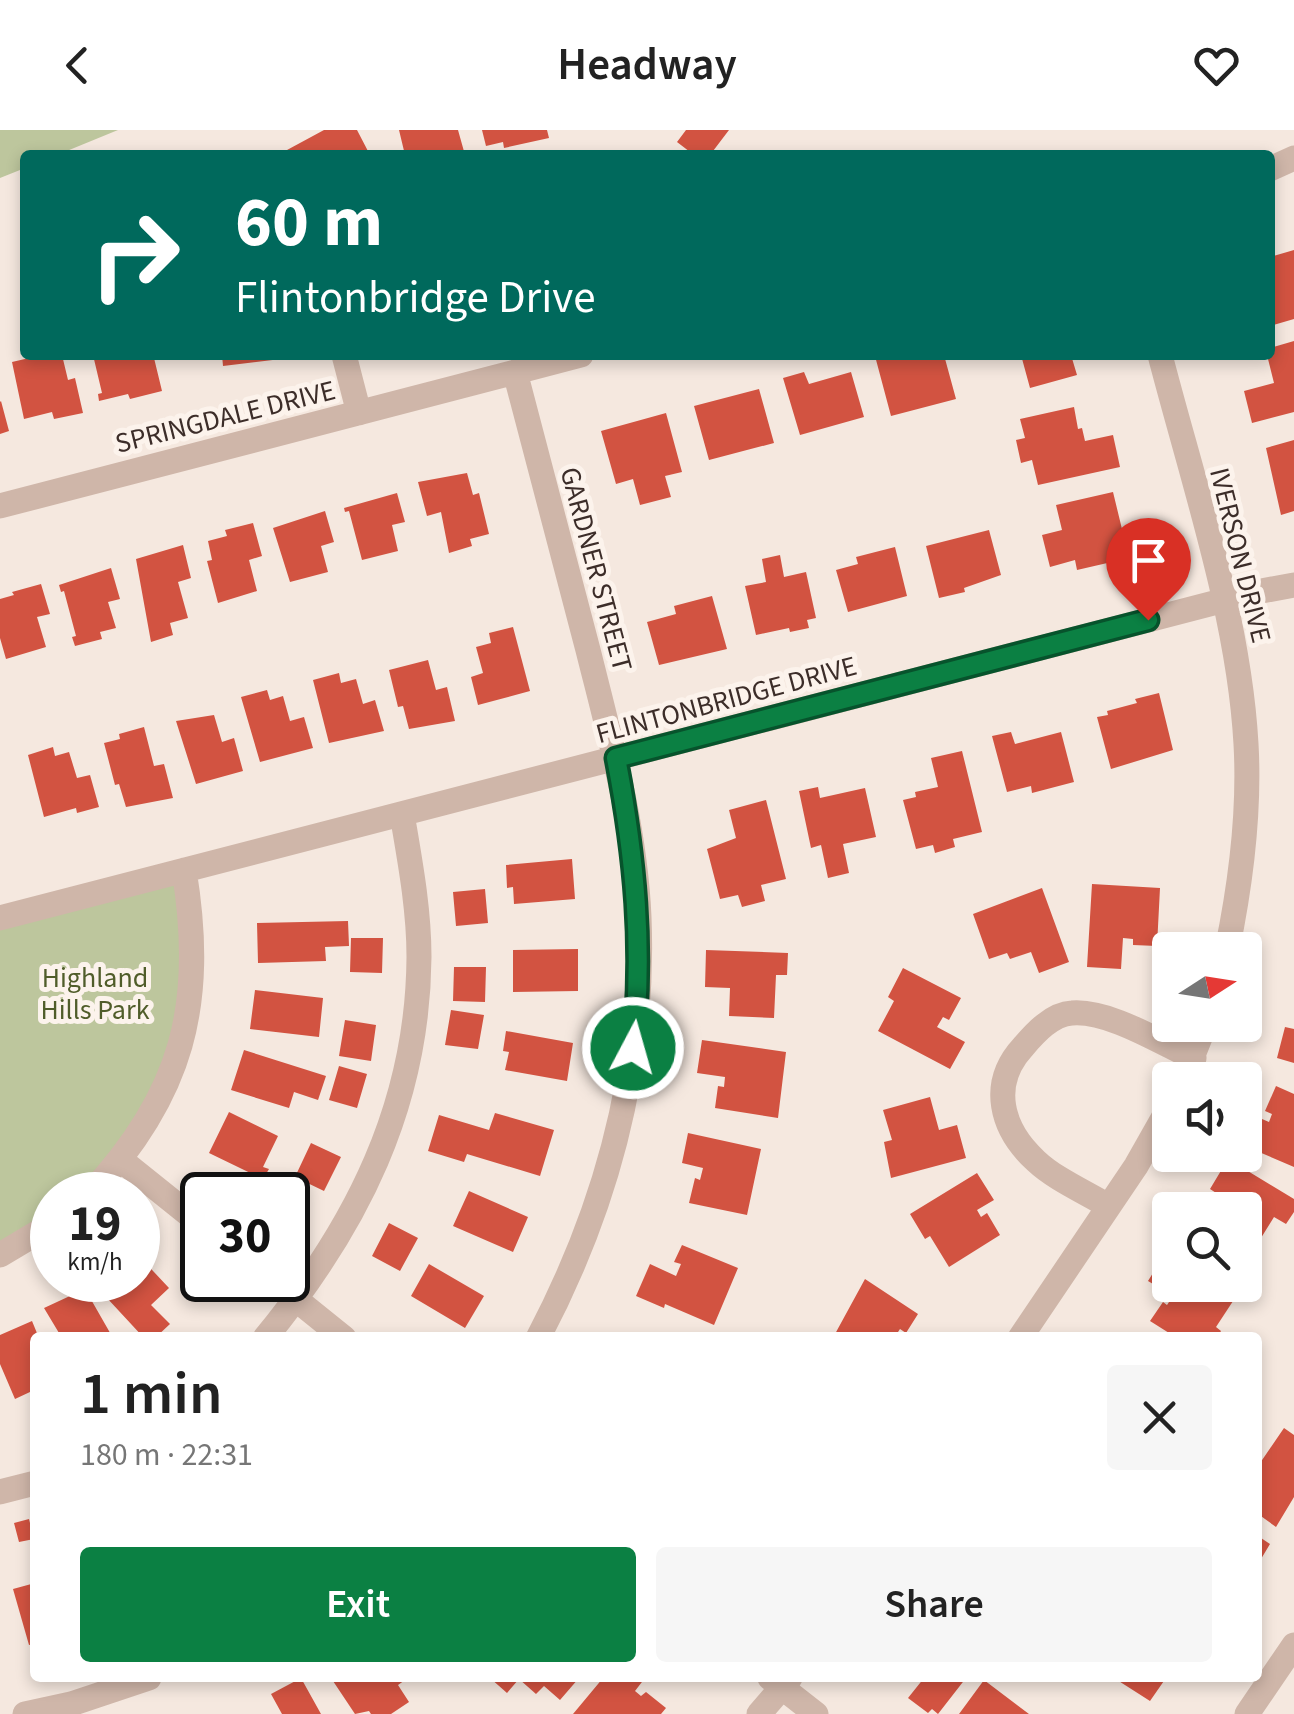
<!DOCTYPE html>
<meta charset="utf-8">
<style>
body{margin:0;font-family:"Source Sans 3",sans-serif;background:#f6f6f6;color:#222;height:100vh;display:flex;flex-direction:column;font-size:38px;white-space:nowrap}
*{box-sizing:border-box;margin:0}
p{font-size:32px;color:#767676}
.icon{flex:none;width:55px;height:55px;fill:none;stroke:currentColor;stroke-width:2;stroke-linecap:round;stroke-linejoin:round}
.map{position:relative;flex:1;overflow:hidden}
.drawer{position:absolute;left:30px;top:1202px;width:1232px;height:350px;display:flex;flex-direction:column;background:#fff;border-radius:10px;box-shadow:0 5px 15px #0003}
.drawer>*{flex:none}
.hud{position:absolute;left:20px;top:20px;width:1255px;height:210px;border-radius:10px;box-shadow:0 5px 15px #0003;background:#00695c;color:#fff;overflow:hidden}
.needle{width:65px;rotate:78deg}
.buttons{position:absolute;left:1152px;top:802px;display:grid;gap:20px}
.buttons a{display:grid;place-items:center;width:110px;height:110px;border-radius:10px;background:#fff;box-shadow:0 5px 15px #0003;font-size:50px}
.speed{position:absolute;left:30px;top:1042px;display:flex;gap:20px;font-size:50px;font-weight:700;text-align:center}
.speed>*{display:grid;place-content:center;width:130px;height:130px;border-radius:50%;background:#fff;box-shadow:0 5px 15px #0003;line-height:1}
.speed small{font-size:25px;font-weight:400}
.speed .limit{border:5px solid #111;border-radius:15px;background:#fff;color:#111}
.pin{position:absolute;display:grid;place-items:center;width:85px;height:85px;color:#fff;margin:-102px -42px;border-radius:50% 50% 50% 0;rotate:-45deg;box-shadow:0 0 10px #0007}
.pin .icon{rotate:45deg}
.me{position:absolute;width:110px;margin:-55px;rotate:6deg;stroke-linejoin:round;filter:drop-shadow(0 0 8px #0008)}
.turn{display:flex;align-items:center;gap:35px;height:210px;padding:0 50px;font-size:45px}
.turn .icon{width:130px;height:130px;stroke-width:2.5}
.turn b{display:block;font-size:70px;line-height:85px}
.round{display:grid;place-items:center;flex:none;width:105px;height:105px;border-radius:10px;background:#f6f6f6}
.overview{display:flex;align-items:center;justify-content:space-between;height:170px;padding:0 50px}
h1{font-size:60px;font-weight:600;line-height:75px}
.cta{display:flex;gap:20px;margin-top:auto;padding:20px 50px}
.cta a{flex:1;height:115px;border-radius:10px;background:#0b8043;color:#fff;font-size:40px;font-weight:600;line-height:115px;text-align:center}
.cta a+a{background:#f6f6f6;color:#222}
header{display:flex;justify-content:space-between;align-items:center;height:130px;padding:0 50px;background:#fff;font-size:45px;font-weight:600}
.map>svg:first-child{display:block}
</style>
<header><svg class="icon" aria-label="back" viewBox="0 0 24 24"><path d="M15 5l-7 7 7 7"/></svg>Headway<svg class="icon" aria-label="heart" viewBox="0 0 24 24"><path d="M12 20l-8-8c-3-5 5-10 8-4 3-6 11-1 8 4z"/></svg></header>
<div class="map">
<svg width="1294" height="1584" viewBox="0 0 1294 1584">
<rect width="100%" height="100%" fill="#f5e8df"/>
<!-- green -->
<path fill="#bdc69d" d="M0,0h118l-61,25h-32v13l-25,10z
M183,742l8,50 -16,142 -87,131h-36v29l-52,31v-336z"/>
<!-- building -->
<path fill="#d25341" d="M324,0h33l13,25h-80l-3,-5z
M399,0h59l7,25h-60z
M482,0h65l2,8 -45,10 -1,-6 -17,4z
M686,0h43l-19,25h-16l-17,-13z
M1294,120v69l-24,7v-69z
M1294,211v71l-42,11 -8,-32 30,-8 -7,-28h3v-7z
M42,225h20l6,25 7,-2 8,35 -29,6 -2,-7 -28,7 -12,-57z
M93,225l61,3 8,33 -32,8 -2,-5 -29,7 -1,-7 4,-1z
M222,225h58l1,4 -58,7z
M897,225h47l12,44 -65,17 -16,-60z
M1021,225h50l6,20 -47,13z
M804,242l5,12 42,-12 13,45 -64,18 -17,-57z
M759,259l15,54 -65,17 -15,-54z
M1,271l8,30 -9,3v-32z
M1074,277l4,22 4,-1 3,13 28,-6 7,32 -82,18 -6,-25 -11,3 -5,-23 9,-2 -5,-19z
M666,283l16,59 -17,4 6,21 -31,8 -7,-26 -17,5 -15,-53z
M1294,310v71l-13,4 -15,-67z
M467,343l6,22 6,-2 10,41 -19,5 2,7 -23,7 -8,-41 -14,4 -9,-34z
M1113,362l16,66 -52,12 -2,-10 -25,7 -8,-32 20,-5 -6,-25z
M397,363l8,29 -13,3 6,26 -36,9 -13,-49 -4,1 -1,-4z
M325,381l9,31 -13,4 7,26 -38,10 -17,-54z
M253,393l9,33 -13,4 8,31 -39,12 -11,-42 5,-1 -4,-19 19,-5 -2,-6z
M989,400l12,45 -37,13 1,4 -26,6 -13,-52z
M183,415l8,33 -13,4 10,36 -18,5 3,12 -22,7 -15,-83z
M895,417l12,49 -59,16 -12,-42 22,-6 -2,-7z
M780,425l4,22 22,-5 10,46 -9,2 2,8 -19,4 -1,-4 -33,7 -11,-49 21,-4 -4,-23z
M111,438l9,31 -12,3 8,26 -16,4 2,7 -27,7 -3,-9 4,-1 -12,-45 -3,1 -2,-7z
M41,454l9,30 -13,3 9,30 -40,12 -6,-21v-39l14,-4 -2,-3z
M712,466l15,53 -68,16 -12,-43 29,-8 -2,-8z
M513,497l17,64 -52,14 -7,-28 12,-4 -7,-26 15,-4 -2,-10z
M428,530l8,30 11,-3 8,34 -46,8 -6,-23 -5,1 -9,-37z
M339,543l2,10 15,-4 7,25 12,-4 9,31 -55,12 -16,-63z
M267,560l3,10 13,-4 7,25 14,-4 9,31 -53,14 -19,-65z
M1159,563l14,57 -62,19 -14,-52 11,-2 -1,-4 30,-8 -2,-4z
M214,585l8,27 12,-4 9,33 -47,13 -20,-63z
M144,597l10,39 10,-2 9,34 -47,9 -7,-23 -4,1 -11,-42 16,-4 -1,-5z
M1011,602l4,12 46,-12 13,50 -42,11 -1,-7 -24,6 -15,-56z
M53,617l2,9 14,-4 8,26 13,-3 9,32 -22,6 -1,-5 -32,9 -16,-62z
M962,621l20,81 -29,7 2,8 -20,6 -2,-8 -17,4 -13,-49 13,-3 -1,-5 23,-5 -7,-29z
M818,657l2,11 45,-10 11,49 -33,7 6,29 -21,5 -7,-33 -10,3 -12,-57z
M766,670l20,79 -25,6 4,16 -23,6 -4,-12 -18,4 -13,-50 29,-11 -7,-28z
M572,729l3,40 -61,5 -1,-17 -6,1 -1,-23z
M1092,754l68,4 -3,58 -24,-1v-6l-10,-1 -2,31 -34,-2z
M1042,758l27,74 -30,11 -8,-21 -21,7 -3,-6 -18,6 -16,-45z
M485,759l3,34 -32,3 -3,-34z
M348,791l1,25 -24,1 1,14 -68,2 -1,-40z
M351,808h32l-1,35 -32,-1z
M578,819v42l-65,1v-42z
M706,820l82,3 -1,22h-11l-2,43 -45,-2 1,-28 -25,-1z
M454,837h32l-1,35 -32,-1z
M903,838l58,30 -12,22 -6,-3 -6,10 28,15 -15,27 -72,-38 16,-30 -6,-4z
M255,860l68,8 -4,39 -69,-8z
M451,880l33,5 -6,34 -33,-4z
M345,890l31,5 -5,36 -32,-5z
M1285,897l9,2v34l-17,-5z
M506,901l67,12 -6,38 -62,-11 4,-18 -6,-1z
M702,910l84,12 -8,66 -63,-10 3,-22 6,1 1,-10 -28,-4z
M244,920l82,26 -8,24 -24,-8 -5,16 -58,-18z
M339,936l28,8 -10,34 -28,-8z
M1276,956l18,8v73l-49,-21 3,-33 21,9 3,-8 -7,-3z
M930,967l9,33 18,-5 9,33 -75,20 -7,-36 8,-2 -9,-30z
M229,982l49,24 -15,31 6,2 -6,10 -54,-26z
M495,983l59,17 -14,46 -73,-22 -3,8 -36,-11 11,-36 50,15z
M688,1003l73,16 -14,66 -58,-12 6,-25 5,2 3,-12 -21,-5z
M311,1013l30,14 -17,34 -29,-14z
M1228,1029l66,40v13l-8,12 -12,-7 -23,37 -6,-3v-41h-25l7,-10 -17,-11z
M977,1043l17,27 -17,10 4,7 6,-4 13,22 -51,32 -19,-31 -5,3 -15,-25z
M469,1061l59,26 -15,35 -60,-26z
M389,1093l29,15 -18,33 -28,-15z
M682,1115l56,23 -24,57 -49,-21 -1,4 -28,-12 14,-32 26,12 5,-12 -7,-2z
M138,1125l31,33 -18,17 19,19 -15,14h-11l-50,-54 4,-4h40z
M1161,1130l9,6v19h52l15,10 -21,32 5,4 -4,7h-40l-27,-17 13,-19 4,3 6,-9 -25,-15z
M429,1134l55,32 -19,32 -54,-32z
M865,1149l53,35 -12,19 -6,-4 -6,9h-54l-5,-4z
M85,1159l28,49h-51l-18,-30z
M32,1191l7,17h-4v67l-5,-13 -15,7 -15,-35v-29z
M1284,1298l10,7v62l-18,30 -18,-13v-48z
M29,1389l5,20 -15,3 -5,-19z
M1258,1406l12,8 -12,20z
M35,1453v61l-6,1 -16,-56z
M301,1548l20,36h-39l-11,-20z
M331,1548h77l-10,7 11,17 -18,12h-20l-2,-3 -14,3z
M490,1548h89l-19,22 -16,-14 -8,8 -17,-15 -12,14z
M603,1548h42l-10,13 6,5 5,-4 20,16 -5,6h-88z
M924,1548h42l-28,36 -6,-5 -4,4 -20,-15z
M1114,1548h52l-16,23z
M984,1550l45,34h-70z"/>
<g fill="none" stroke-linecap="round" stroke-linejoin="round">
<!-- minor -->
<path stroke="#cfb6a9" stroke-width="25" d="M1270,39l24,-11
M344,225l15,58
M1160,225c32,124 79,261 86,389 4,70 -5,138 -19,206
M515,242c24,93 48,186 73,278 22,88 47,176 51,267 6,148 -32,290 -101,421
M0,376l581,-151
M0,788l1256,-326 38,-7
M1183,950l22,-55
M121,1030l81,65
M89,1065c94,-100 117,-191 95,-325
M1108,1076c-23,-14 -53,-27 -72,-45 -35,-32 -47,-77 -13,-114 12,-14 29,-33 49,-34 37,-3 89,30 122,45
M0,1125l52,-31
M272,1150l72,58
M265,1208c92,-112 153,-233 154,-381 0,-48 -9,-96 -17,-143
M1020,1208l116,-172 34,-60
M0,1362l35,-9
M770,1548l46,36
M25,1584l46,-10 78,-26
M759,1584l31,-36
M1247,1584l47,-69"/>
</g>
<g fill="none" stroke-linecap="round" stroke-linejoin="round">
<!-- route casing -->
<g stroke="#07532c" stroke-width="25">
<path id="route" d="M633,918c11,-99 2,-192 -17,-290l532,-138"/>
</g>
<!-- route -->
<use href="#route" stroke="#0b8043" stroke-width="18"/>
</g>
<g text-anchor="middle" stroke-width="10" stroke-linejoin="round" paint-order="stroke">
<!-- street labels -->
<g font-size="28" fill="#3c2d29" stroke="#fcf3ec">
<text transform="translate(225 286) rotate(-14)" y="10">SPRINGDALE DRIVE</text>
<text transform="translate(1241 425) rotate(76)" y="10">IVERSON DRIVE</text>
<text transform="translate(597 439) rotate(75)" y="10">GARDNER STREET</text>
<text transform="translate(726 569) rotate(-15)" y="10">FLINTONBRIDGE DRIVE</text>
</g>
<!-- park labels -->
<g font-size="28" fill="#505d2a" stroke="#fcf3ec">
<text x="95" y="857">Highland<tspan x="95" dy="32">Hills Park</tspan></text>
</g>
</g>
</svg>
<div class="buttons">
<a><svg class="needle" viewBox="-14 -14 28 28"><path d="M0-13l5 13h-10z" fill="#e53935"/><path d="M0 13l5-13h-10z" fill="#767676"/></svg></a>
<a><svg class="icon" aria-label="sound" viewBox="0 0 24 24"><path d="M4 9h4l5-4v14l-5-4H4zM17 9q2 3 0 6"/></svg></a>
<a><svg class="icon" aria-label="search" viewBox="0 0 24 24"><circle cx="10" cy="10" r="6"/><path d="M15 15l6 6"/></svg></a>
</div>
<div class="speed"><div>19<small>km/h</small></div><div class="limit">30</div></div>
<div class="pin" style="left:1148px;top:490px;background:#d93025"><svg class="icon" aria-label="arrive" viewBox="0 0 24 24"><path d="M6 21V4h12l-3 4 3 4H6"/></svg></div>
<svg class="me" style="left:633px;top:918px" viewBox="-20 -20 40 40"><circle r="17" fill="#0b8043" stroke="#fff" stroke-width="3"/><path d="M0-11L8 9 0 5-8 9z" fill="#fff"/></svg>
<div class="hud">
<div class="turn"><svg class="icon" aria-label="right" viewBox="0 0 24 24"><path d="M7 20v-9h11M14 6l5 5-5 5"/></svg><div><b>60 m</b>Flintonbridge Drive</div></div>
</div>
<section class="drawer">
<div class="overview"><div><h1>1 min</h1><p>180 m · 22:31</p></div><a class="round"><svg class="icon" aria-label="close" viewBox="0 0 24 24"><path d="M6 6l12 12M18 6L6 18"/></svg></a></div>
<div class="cta"><a>Exit</a><a>Share</a></div>
</section>
</div>
